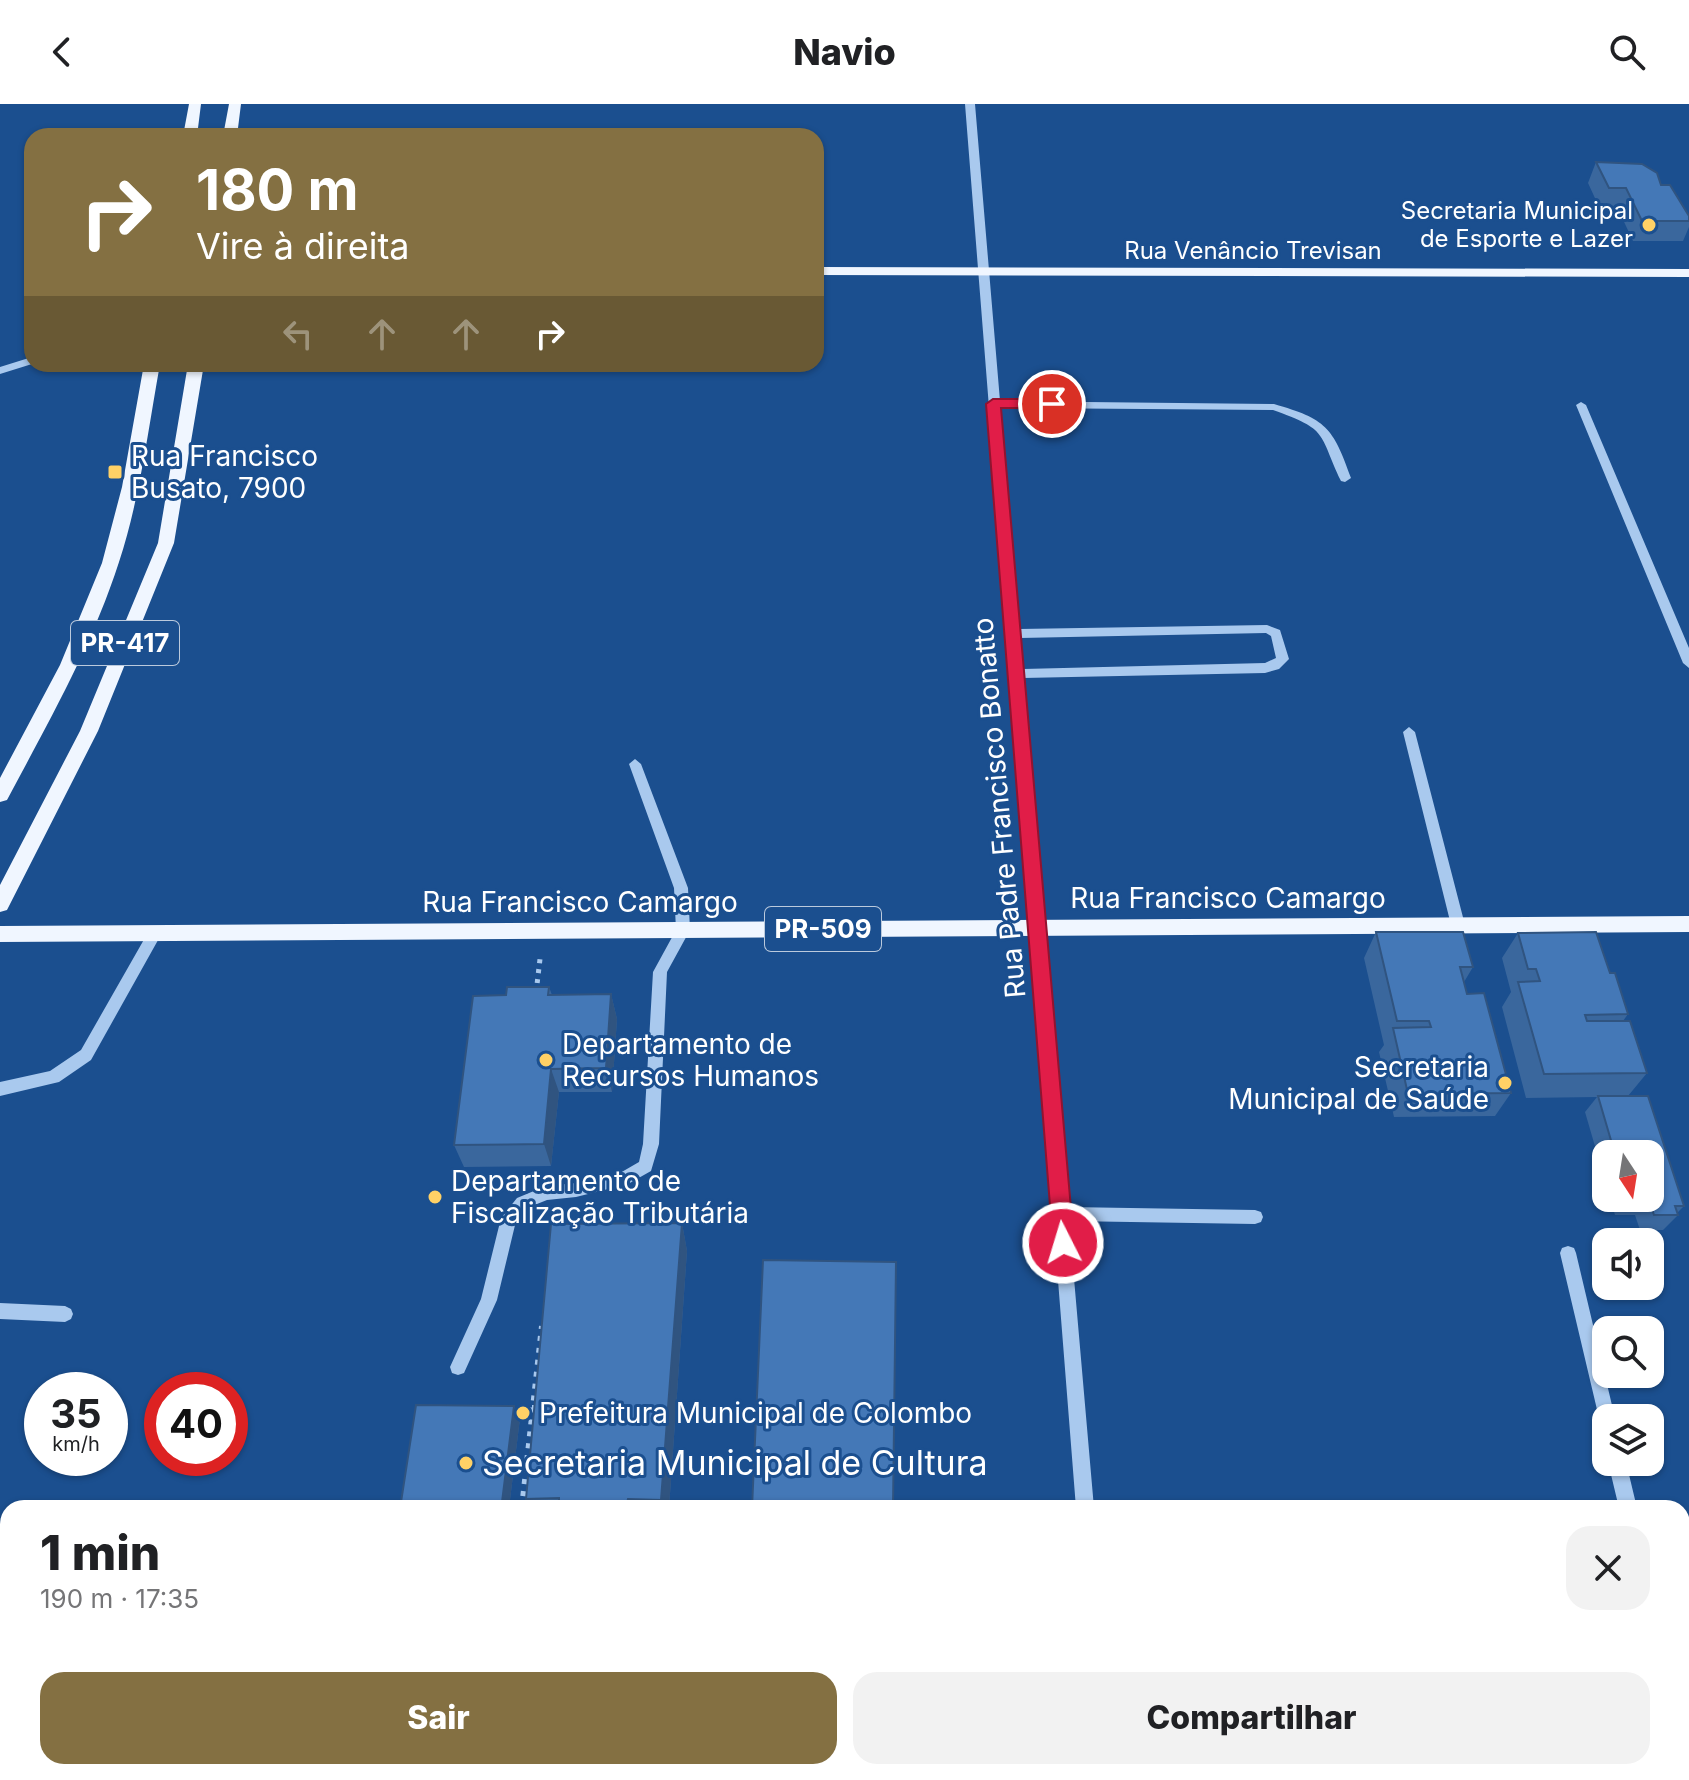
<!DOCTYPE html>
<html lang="pt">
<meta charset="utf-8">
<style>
body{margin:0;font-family:Inter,sans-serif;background:#f2f2f2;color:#202124;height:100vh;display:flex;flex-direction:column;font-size:30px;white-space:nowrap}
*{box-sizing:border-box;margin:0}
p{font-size:26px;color:#757577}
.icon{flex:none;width:44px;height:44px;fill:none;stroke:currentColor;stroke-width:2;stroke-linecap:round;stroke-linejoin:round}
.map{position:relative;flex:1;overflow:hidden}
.drawer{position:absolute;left:0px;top:1396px;width:1690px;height:280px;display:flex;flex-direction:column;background:#fff;border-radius:24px 24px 0 0;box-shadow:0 2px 6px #0004}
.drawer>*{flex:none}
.guide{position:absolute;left:24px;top:24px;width:800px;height:244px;border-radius:24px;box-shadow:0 2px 6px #0004;background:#847042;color:#fff;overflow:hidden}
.needle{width:52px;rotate:168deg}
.fabs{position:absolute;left:1592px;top:1036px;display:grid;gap:16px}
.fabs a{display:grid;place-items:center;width:72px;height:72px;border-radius:16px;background:#fff;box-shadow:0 2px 6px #0004;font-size:40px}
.speed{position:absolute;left:24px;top:1268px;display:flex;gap:16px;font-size:40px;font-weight:700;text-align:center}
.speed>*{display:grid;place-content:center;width:104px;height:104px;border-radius:50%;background:#fff;box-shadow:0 2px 6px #0004;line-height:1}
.speed small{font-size:20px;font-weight:400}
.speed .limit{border:12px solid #d22;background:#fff;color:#111}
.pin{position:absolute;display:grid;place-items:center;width:68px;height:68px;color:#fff;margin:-34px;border:4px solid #fff;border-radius:50%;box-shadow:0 2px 8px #0007}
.me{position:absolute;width:88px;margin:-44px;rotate:355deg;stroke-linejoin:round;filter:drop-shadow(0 0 6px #0008)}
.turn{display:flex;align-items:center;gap:28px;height:168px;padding:0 40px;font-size:36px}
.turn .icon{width:104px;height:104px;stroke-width:2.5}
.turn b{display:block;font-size:56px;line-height:68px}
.lanes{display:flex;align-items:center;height:76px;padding:0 40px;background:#0003;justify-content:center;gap:40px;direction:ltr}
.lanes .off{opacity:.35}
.round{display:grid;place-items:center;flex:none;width:84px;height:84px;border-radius:24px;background:#f2f2f2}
.overview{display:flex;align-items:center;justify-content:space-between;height:136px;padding:0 40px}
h1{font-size:48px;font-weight:800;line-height:60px}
.button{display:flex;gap:16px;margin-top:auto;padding:16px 40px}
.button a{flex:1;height:92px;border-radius:24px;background:#847042;color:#fff;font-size:32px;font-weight:800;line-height:92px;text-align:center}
.button a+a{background:#f2f2f2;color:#202124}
header{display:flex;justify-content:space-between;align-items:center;height:104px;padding:0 40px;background:#fff;font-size:36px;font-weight:800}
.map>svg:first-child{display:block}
</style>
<header><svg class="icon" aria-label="back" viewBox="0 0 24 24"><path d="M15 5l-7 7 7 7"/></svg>Navio<svg class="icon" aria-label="search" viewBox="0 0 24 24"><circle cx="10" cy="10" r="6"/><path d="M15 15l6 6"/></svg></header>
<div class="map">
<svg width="1689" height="1676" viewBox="0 0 1689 1676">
<rect width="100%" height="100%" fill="#1b4f8f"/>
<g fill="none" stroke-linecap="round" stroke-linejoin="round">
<!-- path-far1 -->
<path stroke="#a9c9ee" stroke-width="5" stroke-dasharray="4 6" stroke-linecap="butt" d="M536,889l4,-34"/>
<!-- path -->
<path stroke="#a9c9ee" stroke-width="6" stroke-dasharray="5 7" stroke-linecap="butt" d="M508,1304h30
M522,1404l20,-182"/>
<!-- minor -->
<path fill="#a9c9ee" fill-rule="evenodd" d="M965,0h10l25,297 274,3c52,15 59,23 77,74l-6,4 -4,-1c-23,-49 -12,-51 -68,-71l-273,-2 19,221 248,-4 13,5 9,29 -10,10 -14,4 -242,5 45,529 187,3 6,2 2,5 -2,5 -6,2 -186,-3 25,287h-18zM1266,529l5,3 5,22 -11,5 -242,6 -3,-31z
M32,253v7l-32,10v-7z
M1581,298l5,3 103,243v20l-6,-5 -107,-258z
M1409,623l6,5 50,193 -2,4h-10l-2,-4 -48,-193z
M635,655l6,5 47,124 2,42 -23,42 -8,172 -8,27 -23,13 -52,13 -29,3 -20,8 -11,13 -19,79 -33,73 -6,2 -6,-2 -2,-6 31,-68 20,-81 16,-20 29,-12 30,-3 44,-10 19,-11 4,-18 10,-172 23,-42 -2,-42 -45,-124z
M155,823l5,2 2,4 -71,127 -32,22 -59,14v-14l50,-11 31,-21 69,-121z
M1568,1142l6,2 2,5 39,165h-9v8l-5,-2 -2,-6 -39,-165 2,-5z
M0,1199l65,3 6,3 2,5 -2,5 -6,3 -65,-3z
M1608,1358h18l11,46h-18z
M1682,1525h7v18h-7z
M0,1534h8v18h-8z
M1098,1668h18l1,8h-18z"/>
<!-- major -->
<path fill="#f0f6ff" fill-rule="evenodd" d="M189,0h12l-4,32h-14z
M229,0h12l-4,32h-14z
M816,163l873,2v8l-873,-2z
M144,260h16c-12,66 -20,134 -41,198 -27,84 -71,161 -112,238l-7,2v-24l60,-113 42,-102 20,-76z
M188,260h16l-30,179 -76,188 -91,179 -7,2v-27l80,-154 78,-188z
M1689,812v16l-1689,10v-16z"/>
</g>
<!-- wall -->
<path fill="#3a679d" d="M1596,58l65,23 28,31v11l-6,14h-50l-15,-32h-18l-12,-26z
M1376,828l97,35 -9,15 3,12 44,99 -16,23 -101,1 -15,-65 5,-7 -20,-87z
M1518,829l92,40 18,41 -5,7 24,52 -19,23 56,110 -7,7 1,2 -15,15h-23l-5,-15h-20l-5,-17h40v-44h-44v30l-21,-72 12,-15 -71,1 -24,-91 9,-15 -9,-34z
M549,883l3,8 59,-1 6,25 -5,73h-53l-8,74 -87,1 -10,-22 52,-150z
M682,1119l5,28 -18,257h-138l-5,-9z
M514,1302l6,12 -11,90h-103l-5,-6z"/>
<!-- shaded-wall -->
<path fill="#305480" d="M611,890l6,25 -5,73 -6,-24z
M551,965l8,23 -8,74 -7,-22z
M682,1119l5,28 -18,257h-5l-3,-8z
M514,1302l6,12 -11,90h-4l-3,-6z
M628,1395l4,9h-6v-2z"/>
<!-- building -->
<path fill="#4478b7" stroke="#305480" stroke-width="2" d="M1596,58l46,2 15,9 4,12h9l19,31v5h-47l-16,-33h-17z
M1376,828h87l10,35h-13l7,27 17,-1 27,100 -103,1 -15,-66 38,-1 -2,-6h-32z
M1596,828l14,41h5l13,41 -43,1 2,6h43l17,52 -103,1 -26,-92 22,-1 -4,-12h-8l-10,-36z
M507,883h42l-1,8 63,-1 -5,74 -55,1 -7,75 -90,1 19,-149 33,-1z
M1598,992h50l36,110h-9l3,9h-24l-5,-15h-20l-1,-2h22v-44h-35z
M682,1119l-21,277 -33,-1 -2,7 -14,2h-46l-7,-1v-9l-33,1 25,-275z
M763,1156l133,2 -3,246h-141z
M416,1301l98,1 -12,96h-101z"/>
<!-- route -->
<path fill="#e11d48" stroke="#92132f" stroke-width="2" d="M993,295h59l7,5 -7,4h-51l73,835 -3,7 -8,3 -7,-3 -3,-7 -67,-839z"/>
<!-- markers -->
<g fill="#ffd166" stroke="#1b4f8f" stroke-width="3">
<circle cx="1649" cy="121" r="8"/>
<rect x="107" y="360" width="16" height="16" rx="4"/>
<circle cx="546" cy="956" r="8"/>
<circle cx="1505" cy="979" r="8"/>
<circle cx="435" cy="1093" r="8"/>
<circle cx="523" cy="1309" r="8"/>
<circle cx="466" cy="1359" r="8"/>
</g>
<g text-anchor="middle" stroke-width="6" stroke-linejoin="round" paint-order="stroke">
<!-- far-poi labels -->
<g font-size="24" fill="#fff" stroke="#1b4f8f" text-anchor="end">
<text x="1633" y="115">Secretaria Municipal<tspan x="1633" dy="28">de Esporte e Lazer</tspan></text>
</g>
<!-- far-street labels -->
<g font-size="24" fill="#fff" stroke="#1b4f8f">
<text x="1253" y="155">Rua Venâncio Trevisan</text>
</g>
<!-- shield labels -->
<g fill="#1b4f8f" stroke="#bbcadd" stroke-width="2">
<rect x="71" y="517" width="108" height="44" rx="6"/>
<rect x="765" y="803" width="116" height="44" rx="6"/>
</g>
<g font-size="26" font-weight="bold" fill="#fff">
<text x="125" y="548">PR-417</text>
<text x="823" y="834">PR-509</text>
</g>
<!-- poi labels -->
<g font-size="28" fill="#fff" stroke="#1b4f8f" text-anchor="start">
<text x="131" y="362">Rua Francisco<tspan x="131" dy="32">Busato, 7900</tspan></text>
<text x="562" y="950">Departamento de<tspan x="562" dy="32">Recursos Humanos</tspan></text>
<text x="1489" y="973" text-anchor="end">Secretaria<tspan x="1489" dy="32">Municipal de Saúde</tspan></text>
<text x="451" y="1087">Departamento de<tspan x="451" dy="32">Fiscalização Tributária</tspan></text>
<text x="539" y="1319">Prefeitura Municipal de Colombo</text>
</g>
<!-- street labels -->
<g font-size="28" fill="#fff" stroke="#1b4f8f">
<text transform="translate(999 704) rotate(-95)" y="10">Rua Padre Francisco Bonatto</text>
<text x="1228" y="804">Rua Francisco Camargo</text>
<text x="580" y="808">Rua Francisco Camargo</text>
</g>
<!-- near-poi labels -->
<g font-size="34" fill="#fff" stroke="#1b4f8f" text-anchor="start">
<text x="482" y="1371">Secretaria Municipal de Cultura</text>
</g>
</g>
</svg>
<div class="fabs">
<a><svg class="needle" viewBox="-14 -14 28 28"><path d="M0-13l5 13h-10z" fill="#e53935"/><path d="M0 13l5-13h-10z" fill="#757577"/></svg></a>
<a><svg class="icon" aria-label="sound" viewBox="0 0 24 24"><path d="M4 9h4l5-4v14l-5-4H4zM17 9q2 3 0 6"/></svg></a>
<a><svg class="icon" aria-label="search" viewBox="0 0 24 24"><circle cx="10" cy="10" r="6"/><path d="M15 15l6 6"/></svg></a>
<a><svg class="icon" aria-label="layers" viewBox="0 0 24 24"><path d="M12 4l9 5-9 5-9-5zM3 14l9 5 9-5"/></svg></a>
</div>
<div class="speed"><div>35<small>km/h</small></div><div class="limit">40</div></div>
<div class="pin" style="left:1052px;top:300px;background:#d93025"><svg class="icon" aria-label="arrive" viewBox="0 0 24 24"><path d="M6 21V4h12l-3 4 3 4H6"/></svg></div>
<svg class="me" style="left:1063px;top:1139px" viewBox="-20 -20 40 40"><circle r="17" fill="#e11d48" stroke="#fff" stroke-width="3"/><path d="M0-11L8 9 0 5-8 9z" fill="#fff"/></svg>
<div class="guide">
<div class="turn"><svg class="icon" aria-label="right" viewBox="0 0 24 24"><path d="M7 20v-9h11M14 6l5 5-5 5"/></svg><div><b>180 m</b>Vire à direita</div></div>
<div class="lanes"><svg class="icon off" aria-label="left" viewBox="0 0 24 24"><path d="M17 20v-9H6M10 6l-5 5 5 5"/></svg><svg class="icon off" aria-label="ahead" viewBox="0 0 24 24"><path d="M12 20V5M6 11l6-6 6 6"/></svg><svg class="icon off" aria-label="ahead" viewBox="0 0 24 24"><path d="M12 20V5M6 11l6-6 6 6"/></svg><svg class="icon" aria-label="right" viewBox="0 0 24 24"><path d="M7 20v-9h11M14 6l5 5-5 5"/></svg></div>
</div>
<section class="drawer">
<div class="overview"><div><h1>1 min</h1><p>190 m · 17:35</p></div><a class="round"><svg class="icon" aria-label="close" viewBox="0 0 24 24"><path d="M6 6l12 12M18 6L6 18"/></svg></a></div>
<div class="button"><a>Sair</a><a>Compartilhar</a></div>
</section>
</div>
